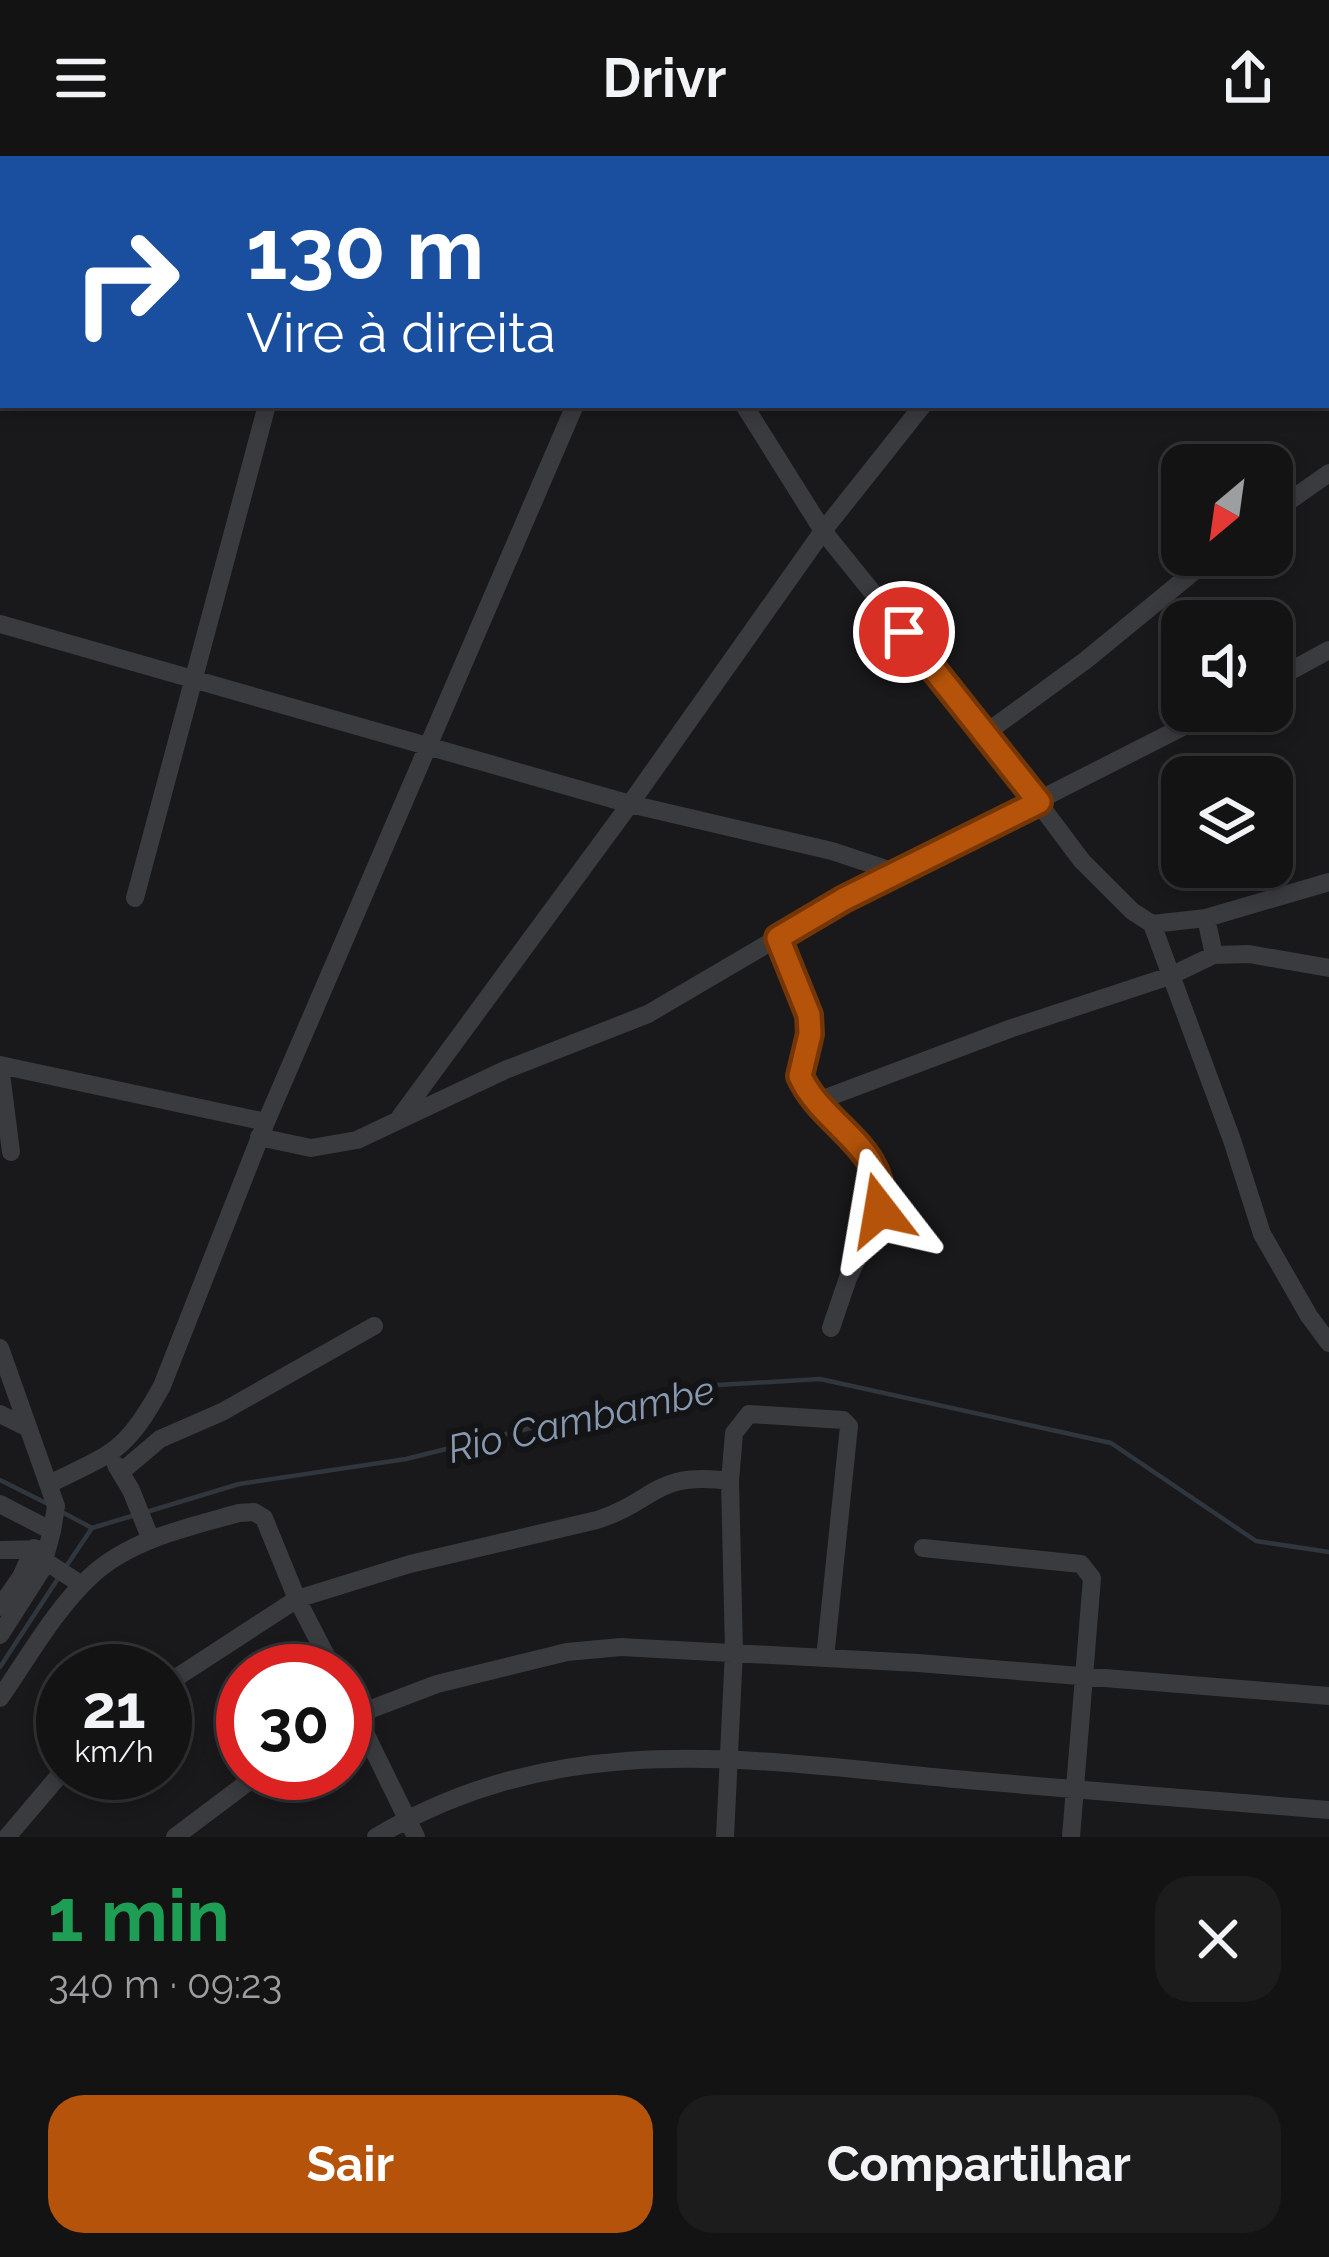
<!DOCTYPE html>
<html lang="pt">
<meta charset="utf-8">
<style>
body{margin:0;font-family:Raleway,sans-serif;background:#1c1c1d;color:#f1f3f6;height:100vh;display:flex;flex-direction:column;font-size:45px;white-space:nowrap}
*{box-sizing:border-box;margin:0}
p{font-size:39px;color:#9d9ea0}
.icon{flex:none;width:66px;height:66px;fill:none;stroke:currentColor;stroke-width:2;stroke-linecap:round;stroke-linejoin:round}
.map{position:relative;height:1681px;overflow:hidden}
.details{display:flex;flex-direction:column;background:#131314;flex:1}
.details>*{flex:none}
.guide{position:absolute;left:0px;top:0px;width:1329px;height:252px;box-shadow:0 6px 18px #0003,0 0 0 3px #323234;background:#1a4fa0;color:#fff;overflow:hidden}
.needle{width:78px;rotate:209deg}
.fabs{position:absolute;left:1161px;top:288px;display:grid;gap:24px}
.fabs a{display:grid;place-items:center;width:132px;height:132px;border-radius:24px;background:#131314;box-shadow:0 6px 18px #0003,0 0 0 3px #323234;font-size:60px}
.speed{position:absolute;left:36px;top:1488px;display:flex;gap:24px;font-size:60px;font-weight:700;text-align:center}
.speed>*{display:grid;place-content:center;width:156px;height:156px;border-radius:50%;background:#131314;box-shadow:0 6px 18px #0003,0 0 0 3px #323234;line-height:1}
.speed small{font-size:30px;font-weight:400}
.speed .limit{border:18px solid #d22;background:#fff;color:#111}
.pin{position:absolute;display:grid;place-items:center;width:102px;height:102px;color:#fff;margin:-51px;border:6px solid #fff;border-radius:50%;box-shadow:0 3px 12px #0007}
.me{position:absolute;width:132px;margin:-66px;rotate:346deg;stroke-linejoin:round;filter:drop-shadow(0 0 9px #0008)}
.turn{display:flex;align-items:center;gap:42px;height:252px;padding:0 48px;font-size:54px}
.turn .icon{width:156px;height:156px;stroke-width:2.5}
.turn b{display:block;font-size:84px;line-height:102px}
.round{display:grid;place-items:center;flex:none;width:126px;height:126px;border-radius:36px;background:#1c1c1d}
.summary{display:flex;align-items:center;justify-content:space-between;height:204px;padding:0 48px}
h1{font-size:72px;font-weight:700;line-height:90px;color:#1e9e55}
.action{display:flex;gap:24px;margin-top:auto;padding:24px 48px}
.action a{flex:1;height:138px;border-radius:36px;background:#b45309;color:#fff;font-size:48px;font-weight:700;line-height:138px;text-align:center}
.action a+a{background:#1c1c1d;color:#f1f3f6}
header{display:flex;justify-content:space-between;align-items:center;height:156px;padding:0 48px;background:#131314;font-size:54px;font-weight:700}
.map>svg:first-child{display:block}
</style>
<header><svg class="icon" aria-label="menu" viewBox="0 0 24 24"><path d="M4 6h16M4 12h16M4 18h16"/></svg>Drivr<svg class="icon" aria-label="share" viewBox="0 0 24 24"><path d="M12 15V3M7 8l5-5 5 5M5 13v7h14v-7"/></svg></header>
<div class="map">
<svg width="1329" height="1681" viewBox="0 0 1329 1681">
<rect width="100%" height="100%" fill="#19191b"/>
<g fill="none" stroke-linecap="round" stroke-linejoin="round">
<!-- stream -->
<path stroke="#30363e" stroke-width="4.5" d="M0,1324l50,25
M60,1355l32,17
M143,1357l96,-29 167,-25 294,-73 120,-7 291,64 145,98 73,11
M92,1372l40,-12
M65,1412l27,-40
M0,1511l59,-90"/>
<!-- street -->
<path stroke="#3a3b3f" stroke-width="18" d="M458,0v3
M552,0l3,3
M391,3l5,-3
M670,3l1,-3
M953,3v-3
M1099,3l1,-3
M1150,3l4,-3
M0,48l3,1
M0,226l3,-3
M744,249l79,126 163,202 96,128 50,50 20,13 54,-6 8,37 35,-1 80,14
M1272,357l57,-40
M0,468l630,180 202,47 66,22
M1272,525l57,-31
M986,577l100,-73 128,-105
M135,742l132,-493
M1206,762l123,-36
M1152,768l80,216 30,94 47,82 20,27
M778,782l31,77 1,19 -10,42 76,91 7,26 -3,18 -32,67 -17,50
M0,909l266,57
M0,910l11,86
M818,945l194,-73 158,-52 44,-21
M400,961l230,-313 193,-273 100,-126
M259,981l52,11 46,-8 148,-70 143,-56 196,-115 370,-188
M0,1192l56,158 -4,25
M0,1258l26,13
M116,1309l15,25 20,50
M121,1316l39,-33 62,-27 152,-86
M49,1328c64,-31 77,-32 113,-98l104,-264 309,-717
M0,1348l52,27 -11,40 -41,64
M923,1392l158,16 11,14 -21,259
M0,1394l43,-1
M45,1405l37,24
M0,1451l21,-30 13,-29
M165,1529l132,-86 113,-35 187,-44c61,-20 57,-49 133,-39
M345,1536l71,145
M0,1542c28,-40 55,-89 91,-122 40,-37 98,-49 148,-63l15,-1 10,6 33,81 37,72
M345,1563l92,-35 130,-32 54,-5 297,16 411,33
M7,1681l56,-66
M175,1681l85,-64
M376,1681c186,-111 375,-77 579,-58 125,11 249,21 374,31
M725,1681l9,-186 -4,-170 4,-48 15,-19 94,6 6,6 -24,232"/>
</g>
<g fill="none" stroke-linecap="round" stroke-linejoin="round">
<!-- route casing -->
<g stroke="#753606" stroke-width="30">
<path id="route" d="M880,1054c10,-62 -58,-84 -80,-134l10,-42 -1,-19 -31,-77 66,-39 195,-97 -135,-170"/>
</g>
<!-- route -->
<use href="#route" stroke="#b45309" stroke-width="21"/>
</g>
<g text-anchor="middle" stroke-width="12" stroke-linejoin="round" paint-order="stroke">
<!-- water labels -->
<g font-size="39" font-style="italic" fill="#8799b1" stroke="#141416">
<text transform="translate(581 1263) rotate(-13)" y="14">Rio Cambambe</text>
</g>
</g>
</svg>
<div class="fabs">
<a><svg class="needle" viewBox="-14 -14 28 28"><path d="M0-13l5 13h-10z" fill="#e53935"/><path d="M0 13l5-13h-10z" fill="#9d9ea0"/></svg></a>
<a><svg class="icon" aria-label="sound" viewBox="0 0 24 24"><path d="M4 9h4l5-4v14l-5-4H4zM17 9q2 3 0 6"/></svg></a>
<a><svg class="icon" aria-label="layers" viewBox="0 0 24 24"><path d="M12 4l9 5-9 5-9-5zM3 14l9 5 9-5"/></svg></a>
</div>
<div class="speed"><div>21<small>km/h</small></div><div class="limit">30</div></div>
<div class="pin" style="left:904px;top:476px;background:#d93025"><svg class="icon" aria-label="arrive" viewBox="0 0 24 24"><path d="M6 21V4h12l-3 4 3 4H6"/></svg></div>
<svg class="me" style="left:880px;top:1054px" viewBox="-20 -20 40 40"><path d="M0-17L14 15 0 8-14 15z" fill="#b45309" stroke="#fff" stroke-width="4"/></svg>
<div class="guide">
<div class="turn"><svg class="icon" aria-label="right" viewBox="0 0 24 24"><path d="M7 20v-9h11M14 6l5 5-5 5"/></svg><div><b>130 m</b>Vire à direita</div></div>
</div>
</div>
<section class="details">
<div class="summary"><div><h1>1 min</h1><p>340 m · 09:23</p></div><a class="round"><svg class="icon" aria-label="close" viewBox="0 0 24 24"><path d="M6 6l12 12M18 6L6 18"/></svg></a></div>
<div class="action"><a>Sair</a><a>Compartilhar</a></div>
</section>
